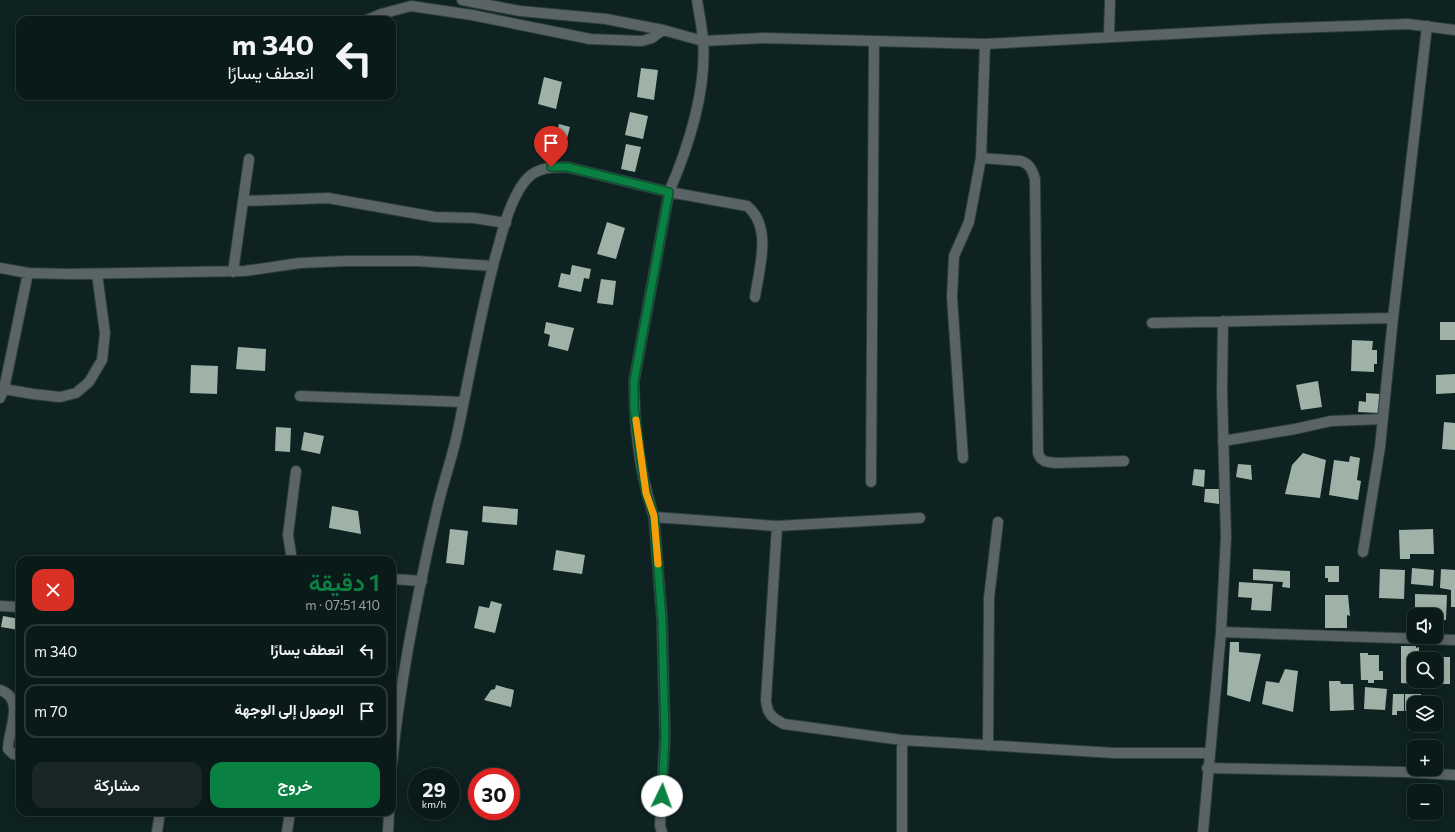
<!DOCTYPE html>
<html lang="ar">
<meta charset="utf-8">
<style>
body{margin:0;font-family:Commissioner,Vazirmatn,sans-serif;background:#182726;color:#f1f3f6;direction:rtl;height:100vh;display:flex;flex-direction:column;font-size:15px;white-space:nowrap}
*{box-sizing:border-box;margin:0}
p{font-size:13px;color:#99a1a2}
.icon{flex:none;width:22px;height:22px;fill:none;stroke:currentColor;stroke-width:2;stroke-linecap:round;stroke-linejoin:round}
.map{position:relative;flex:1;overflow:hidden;direction:ltr}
.side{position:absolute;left:16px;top:556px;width:380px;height:260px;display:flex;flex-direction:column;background:#0a1a19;border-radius:12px;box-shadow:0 2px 10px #0003,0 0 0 1px #2a3838;direction:rtl}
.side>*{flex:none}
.top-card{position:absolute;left:16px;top:16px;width:380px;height:84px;border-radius:12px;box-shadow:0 2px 10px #0003,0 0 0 1px #2a3838;direction:rtl;background:#0a1a19;color:#f1f3f6;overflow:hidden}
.tools{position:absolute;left:1407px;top:608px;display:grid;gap:8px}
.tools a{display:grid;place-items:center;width:36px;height:36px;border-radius:8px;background:#0a1a19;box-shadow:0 2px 10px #0003,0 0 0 1px #2a3838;font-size:20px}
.speed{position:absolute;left:408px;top:768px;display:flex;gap:8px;font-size:20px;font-weight:700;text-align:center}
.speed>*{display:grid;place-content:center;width:52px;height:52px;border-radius:50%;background:#0a1a19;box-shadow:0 2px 10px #0003,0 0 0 1px #2a3838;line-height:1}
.speed small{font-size:10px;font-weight:400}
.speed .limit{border:6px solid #d22;background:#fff;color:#111}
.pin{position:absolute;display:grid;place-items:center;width:34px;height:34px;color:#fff;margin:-41px -17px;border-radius:50% 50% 50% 0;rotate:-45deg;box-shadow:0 0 4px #0007}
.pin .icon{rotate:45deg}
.me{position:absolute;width:44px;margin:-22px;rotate:3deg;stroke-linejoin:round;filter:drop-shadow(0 0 3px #0008)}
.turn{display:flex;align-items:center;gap:14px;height:84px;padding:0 16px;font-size:18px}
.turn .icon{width:52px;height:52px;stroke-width:2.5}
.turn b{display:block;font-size:28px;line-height:34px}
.round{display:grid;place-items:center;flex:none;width:42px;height:42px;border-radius:12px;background:#182726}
.head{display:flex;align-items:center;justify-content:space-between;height:68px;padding:0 16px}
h1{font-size:24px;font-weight:600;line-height:30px;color:#0b8043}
.primary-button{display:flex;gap:8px;margin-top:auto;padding:8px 16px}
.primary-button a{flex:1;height:46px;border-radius:12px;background:#0b8043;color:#fff;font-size:16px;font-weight:600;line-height:46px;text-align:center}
.primary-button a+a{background:#182726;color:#f1f3f6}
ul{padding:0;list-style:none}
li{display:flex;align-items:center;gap:12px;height:54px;margin:0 8px 6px;padding:0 8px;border:2px solid #2a3838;border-radius:12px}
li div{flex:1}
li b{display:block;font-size:15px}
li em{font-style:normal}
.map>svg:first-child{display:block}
</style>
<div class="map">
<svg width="1455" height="832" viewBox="0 0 1455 832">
<rect width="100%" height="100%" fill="#0e2221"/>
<!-- building -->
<path fill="#9fb2a8" d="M641,68l17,2 -4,30 -17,-3z
M544,77l18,5 -6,27 -18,-5z
M630,112l18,4 -5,23 -18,-4z
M559,124l11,3 -6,23 -10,-6z
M626,144l15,3 -6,25 -14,-3z
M607,222l18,6 -9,31 -19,-5z
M572,265l19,4 -2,10 -5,-1 -3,14 -23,-5 3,-14 9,2z
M601,279l15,2 -3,24 -16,-2z
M546,322l28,6 -6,23 -20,-5 2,-11 -6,-2z
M1440,322h15v18h-15z
M1352,340l21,1 -1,9h5v14h-3v8l-23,-1z
M238,347l28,2 -1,22 -29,-2z
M191,365l27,1 -1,28 -27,-1z
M1455,374v19l-19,1v-19z
M1318,381l4,26 -21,3 -5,-25z
M1366,393l14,1 -1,19 -21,-1 1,-11 7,1z
M1444,422l11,1v27l-13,-1z
M276,427l15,1 -1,24 -15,-1z
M304,432l20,4 -4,18 -19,-4z
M1303,453l23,7 -6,38 -35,-4 7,-29z
M1350,456l10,2 -3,22 4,1 -3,19 -29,-5 5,-35 15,2z
M1238,464l13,1 1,15 -16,-3z
M1194,469l11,1 -1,17 -12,-2z
M1205,489h16l-2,15 -15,-2z
M332,506l26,5 3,23 -32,-6z
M483,506l35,3 -1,16 -35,-3z
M450,529l18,2 -4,34 -18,-2z
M1433,529l1,25h-24v5h-10l-1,-29z
M556,550l29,5 -3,19 -29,-4z
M1325,566h14v16h-11v-4h-3z
M1412,568l22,2 -1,16 -22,-2z
M1253,569l37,2v17l-8,-1 1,-5 -30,-2z
M1380,569l25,1 -1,29 -25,-1z
M1441,569l14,1v37h-4v-17l-11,-2z
M1239,582l34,2 -2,27 -20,-1 1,-12 -14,-1z
M1415,594l32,1 -1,25h-10v-5h-21z
M1325,595h23l2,21 -3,-1v13h-22z
M491,601l11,3 -7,29 -21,-5 5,-22 10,2z
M3,616l17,3v23l-3,-1 2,-11 -18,-3z
M1230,642h9v10l22,2 -11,48 -23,-7z
M1401,646h15v2l3,-1v4h9v2l-2,1v5h-12v22h11l1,4 -25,-2z
M1360,653h8v2h11v16h4v9h-9v3h-6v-3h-7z
M1431,657h19v27h-21v-3h7v-22h-5z
M1285,669l13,2 -5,41 -31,-8 4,-23 13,2z
M1329,681h11l1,3h12l1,26 -24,1z
M496,685l18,5 -3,17 -27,-7 7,-10 4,-1z
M1365,687l22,2 -2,21 -21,-1z
M1393,694h11v17h-7v4h-5z
M1405,694h16v9h-7v8h-9z"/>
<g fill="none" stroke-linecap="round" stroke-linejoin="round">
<!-- minor casing -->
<g stroke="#2b3d3c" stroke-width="12">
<path id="minor" d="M462,0l58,11 86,8 57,11 40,11
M367,20l14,-6 30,-8 61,9 118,24 52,2 10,-3 11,-8
M1109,36l1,-36
M981,158l40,3c10,4 11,9 14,18l3,274c3,9 9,9 18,10l68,-2
M244,201l84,-3 107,19 39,1 32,5
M0,268l28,5 41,1 176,-3 55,-8 46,-2h71l76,5
M233,272l16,-113
M755,297c4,-28 18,-70 -8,-91l-78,-14 -35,189c0,45 6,93 20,136l123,9 143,-8
M1152,323l241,-5
M4,389l29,5 27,3 16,-4 13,-11 13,-22 3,-27 -8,-59
M300,396l163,6
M0,398l4,-9 24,-116
M1223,441l72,-12 36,-8 52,-2
M963,458l-11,-161 2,-41 15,-34 12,-64 4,-114
M871,482l3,-440
M654,517l8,103 3,116 -5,90 2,6
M777,526l-11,174c1,14 6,18 18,24l118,16 212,13h95
M1363,552l17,-105 13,-129 34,-292
M292,560l-4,-25 8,-64
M392,579l30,2
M0,606l20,1
M1221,632l234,8
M0,690c26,9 8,40 8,59l5,5 7,2
M988,746l1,-148 9,-76
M1207,768l197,4 51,3
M157,832l3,-20
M287,832l3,-20
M902,832v-92
M1203,832l18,-200 5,-95 -4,-146 1,-70"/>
</g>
<!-- tertiary casing -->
<g stroke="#2b3d3c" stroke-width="12">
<path id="tertiary" d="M703,41l62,-3 220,6 280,-15 143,-5 47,6
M392,764c8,-86 26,-174 46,-259 6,-25 15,-50 20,-75 12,-57 22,-115 37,-172 7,-24 13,-52 27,-73 11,-17 26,-18 45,-18l102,25c19,-44 38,-103 34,-152 -1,-13 -4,-27 -6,-40
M388,832l1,-20"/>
</g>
<!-- minor -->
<use href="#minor" stroke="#5a6366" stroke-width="10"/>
<!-- tertiary -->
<use href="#tertiary" stroke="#5a6366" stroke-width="10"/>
</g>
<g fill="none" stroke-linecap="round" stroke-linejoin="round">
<!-- route casing -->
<g stroke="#07532c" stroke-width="10">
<path id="route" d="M551,167h16l102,25 -35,189v26l6,46 6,40 8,23 8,104 3,116 -3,60"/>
</g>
<!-- route -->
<use href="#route" stroke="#0b8043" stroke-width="7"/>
<!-- slow -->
<path stroke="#f59e0b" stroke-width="7" d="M636,420l10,73 8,23 4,48"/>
</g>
</svg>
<div class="tools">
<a><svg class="icon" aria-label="sound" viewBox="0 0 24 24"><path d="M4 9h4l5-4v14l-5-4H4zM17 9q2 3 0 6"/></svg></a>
<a><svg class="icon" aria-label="search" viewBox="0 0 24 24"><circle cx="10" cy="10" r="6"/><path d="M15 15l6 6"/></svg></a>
<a><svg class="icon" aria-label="layers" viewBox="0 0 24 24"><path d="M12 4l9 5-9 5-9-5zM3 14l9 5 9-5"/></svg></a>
<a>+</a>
<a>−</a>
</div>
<div class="speed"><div>29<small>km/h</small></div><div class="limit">30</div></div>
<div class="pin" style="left:551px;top:167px;background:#d93025"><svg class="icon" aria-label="arrive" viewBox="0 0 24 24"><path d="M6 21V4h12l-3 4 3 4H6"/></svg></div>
<svg class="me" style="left:662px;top:796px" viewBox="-20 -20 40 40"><circle r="19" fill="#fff"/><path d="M0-13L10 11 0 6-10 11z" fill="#0b8043"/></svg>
<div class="top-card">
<div class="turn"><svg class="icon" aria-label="left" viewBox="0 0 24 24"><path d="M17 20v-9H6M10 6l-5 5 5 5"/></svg><div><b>340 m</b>انعطف يسارًا</div></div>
</div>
<section class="side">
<div class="head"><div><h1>1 دقيقة</h1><p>410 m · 07:51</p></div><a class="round" style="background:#d93025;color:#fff"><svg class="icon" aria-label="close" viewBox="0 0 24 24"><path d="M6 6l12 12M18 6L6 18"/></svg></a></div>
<ul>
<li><svg class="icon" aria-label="left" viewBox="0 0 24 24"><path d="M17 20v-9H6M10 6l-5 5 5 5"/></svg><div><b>انعطف يسارًا</b></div><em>340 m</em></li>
<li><svg class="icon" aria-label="arrive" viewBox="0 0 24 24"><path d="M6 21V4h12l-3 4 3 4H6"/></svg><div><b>الوصول إلى الوجهة</b></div><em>70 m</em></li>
</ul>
<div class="primary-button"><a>خروج</a><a>مشاركة</a></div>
</section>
</div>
